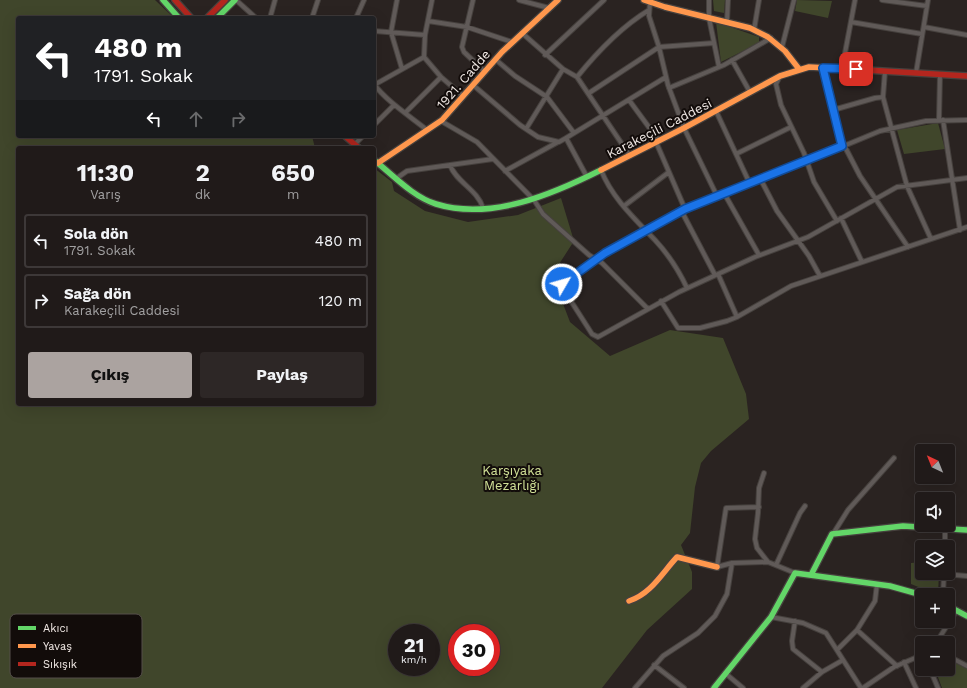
<!DOCTYPE html>
<html lang="tr">
<meta charset="utf-8">
<style>
body{margin:0;font-family:"Work Sans",sans-serif;background:#2d2726;color:#f1f3f6;height:100vh;display:flex;flex-direction:column;font-size:15px;white-space:nowrap}
*{box-sizing:border-box;margin:0}
p{font-size:13px;color:#a2a1a2}
.icon{flex:none;width:22px;height:22px;fill:none;stroke:currentColor;stroke-width:2;stroke-linecap:round;stroke-linejoin:round}
.map{position:relative;flex:1;overflow:hidden}
.drawer{position:absolute;left:16px;top:146px;width:360px;height:260px;display:flex;flex-direction:column;background:#201a19;border-radius:4px;box-shadow:0 4px 16px #0002,0 0 0 1px #3d3838}
.drawer>*{flex:none}
.guide{position:absolute;left:16px;top:16px;width:360px;height:122px;border-radius:4px;box-shadow:0 4px 16px #0002,0 0 0 1px #3d3838;background:#202124;color:#fff;overflow:hidden}
.needle{width:26px;rotate:317deg}
.buttons{position:absolute;left:915px;top:444px;display:grid;gap:8px}
.buttons a{display:grid;place-items:center;width:40px;height:40px;border-radius:4px;background:#201a19;box-shadow:0 4px 16px #0002,0 0 0 1px #3d3838;font-size:20px}
.speed{position:absolute;left:388px;top:624px;display:flex;gap:8px;font-size:20px;font-weight:700;text-align:center}
.speed>*{display:grid;place-content:center;width:52px;height:52px;border-radius:50%;background:#201a19;box-shadow:0 4px 16px #0002,0 0 0 1px #3d3838;line-height:1}
.speed small{font-size:10px;font-weight:400}
.speed .limit{border:6px solid #d22;background:#fff;color:#111}
.pin{position:absolute;display:grid;place-items:center;width:34px;height:34px;color:#fff;margin:-17px;border-radius:8px;box-shadow:0 2px 6px #0006}
.me{position:absolute;width:44px;margin:-22px;rotate:52deg;stroke-linejoin:round;filter:drop-shadow(0 0 3px #0008)}
.turn{display:flex;align-items:center;gap:14px;height:84px;padding:0 12px;font-size:18px}
.turn .icon{width:52px;height:52px;stroke-width:2.5}
.turn b{display:block;font-size:28px;line-height:34px}
.lanes{display:flex;align-items:center;height:38px;padding:0 12px;background:#0003;justify-content:center;gap:20px;direction:ltr}
.lanes .off{opacity:.35}
.eta{display:flex;justify-content:space-evenly;align-items:center;height:68px;text-align:center}
.eta b{font-size:24px;font-weight:700;line-height:28px}
.action{display:flex;gap:8px;margin-top:auto;padding:8px 12px}
.action a{flex:1;height:46px;border-radius:4px;background:#aba3a0;color:#111;font-size:16px;font-weight:700;line-height:46px;text-align:center}
.action a+a{background:#2d2726;color:#f1f3f6}
ul{padding:0;list-style:none}
li{display:flex;align-items:center;gap:12px;height:54px;margin:0 8px 6px;padding:0 4px;border:2px solid #3d3838;border-radius:4px}
li div{flex:1}
li b{display:block;font-size:15px}
li em{font-style:normal}
.map>svg:first-child{display:block}
</style>
<div class="map">
<svg width="967" height="688" viewBox="0 0 967 688">
<rect width="100%" height="100%" fill="#2a2321"/>
<!-- green -->
<path fill="#40462b" fill-rule="evenodd" d="M0,0h155l19,18h-156v118h294l3,12h-297v256h356v-236l18,14 2,9 31,20 43,11 50,-7 43,-17 13,43 -22,34 18,47 40,34 60,-26 53,8 23,56 3,25 -38,32 -10,12 -6,24 -5,46 -9,12 11,27v17l-45,41 -45,58h-602zM397,633h34v34h-34zM457,633h34v34h-34z
M713,0h12l-1,13 -10,-2z
M797,0l35,1 -4,17 -33,-7z
M716,22l43,15v6l-38,19z
M938,123l7,26 -41,5 -7,-24z
M922,562v11h17l-1,22 -27,-11v-21z
M948,659l19,10v19h-25l-7,-19h13z"/>
<g fill="none" stroke-linecap="round" stroke-linejoin="round">
<!-- street casing -->
<g stroke="#46413e" stroke-width="6">
<path id="street" d="M236,0l20,18
M397,0l-6,32 11,37
M432,0l-7,35 -1,22 17,20 22,19
M473,0l-11,47 2,5 20,19
M519,0l30,8
M709,0v18l10,49
M882,0l45,6
M650,2l-1,14 10,31 9,38 16,43 33,68
M270,18l5,-18
M312,18l6,-18
M356,18l8,-18
M428,21l39,6 45,15
M727,21l1,-21
M851,22l71,12
M924,27l43,8
M754,30l5,-30
M374,31l51,4
M522,33l41,36 14,8 53,79
M782,47l12,-47
M545,55l59,-55
M495,59l20,17 32,21 27,36
M732,60l18,32
M823,68l19,78
M842,69l13,-69
M885,71l-2,26 24,89 24,53
M916,73l12,-73
M780,76l-4,8 5,21 23,48 10,29 23,39
M577,77c21,-26 44,-50 72,-67
M374,84c11,16 37,33 53,46
M374,85l50,-28
M473,85l47,40 18,12 21,5 7,-4 21,39
M669,88l55,-23 47,-27
M589,93l70,-46 55,-4
M629,100l30,41
M833,110l42,-12 8,-1
M716,111l34,73
M406,112l35,-35
M939,120l1,-46
M943,120l17,110
M967,120l-41,1 -46,10 -126,52 -45,15 -104,55 -42,28 -1,6 30,47 6,3 81,-45 76,-35 53,-20 89,-50 70,-9
M441,121l36,21 57,58 9,14 46,41 13,8 46,46
M374,125l20,-20
M526,129l37,-60
M566,138l100,-61
M656,142l29,67
M355,144l8,-8
M844,145l16,31 48,71
M736,154l55,-27
M450,165c6,17 28,25 33,43
M601,170c11,28 34,49 54,70 13,14 24,31 32,48
M505,171l53,-29
M397,178l10,-7 86,-12
M761,180l16,31 32,45 11,20
M724,193l35,62
M624,206l45,-34
M682,212l33,63
M841,218l21,44
M718,274l19,43
M661,301l17,27h22l27,-7 10,-4 54,-31 176,-59
M764,473l-5,15 -1,25 -3,26 2,9 11,14 27,11
M759,507l-33,1 -9,59 15,-4 36,-1
M833,534l15,-24 46,-52
M945,547v-19
M776,565l24,-52 5,-7
M944,574l23,2
M943,595l1,-22
M771,617l32,6 23,10 35,55
M795,621l-3,20 1,8 29,23
M857,630l40,36
M936,643l21,-33
M837,650l20,-20 18,-29 2,-17
M948,656l19,10
M904,662l12,26
M654,665l30,23
M930,669l8,19
M725,673l18,15
M635,688l28,-32 35,-23 17,-17 12,-22 5,-31
M803,688l19,-16 21,-12
M863,688l31,-21 28,-12"/>
</g>
<!-- fast casing -->
<g stroke="#46413e" stroke-width="8">
<path id="fast" d="M163,0l16,18
M217,18l18,-18
M374,160c19,15 39,37 62,44 55,17 117,-10 165,-34
M811,575l21,-41 71,-8 64,4
M948,606l19,10
M714,688l57,-71 24,-44 95,13 32,9"/>
</g>
<!-- slow casing -->
<g stroke="#46413e" stroke-width="8">
<path id="slow" d="M644,0l21,7 85,21 18,9 17,14 14,18
M378,163l64,-43 60,-68 56,-52
M601,170l83,-42 96,-52 29,-9 40,2
M629,601c22,-7 33,-28 48,-44l40,10"/>
</g>
<!-- jam casing -->
<g stroke="#46413e" stroke-width="8">
<path id="jam" d="M175,0l16,18
M207,18l18,-18
M849,69l118,7
M345,136l14,12"/>
</g>
<!-- street -->
<use href="#street" stroke="#605a58" stroke-width="4"/>
<!-- fast -->
<use href="#fast" stroke="#63d668" stroke-width="5.5"/>
<!-- slow -->
<use href="#slow" stroke="#ff974d" stroke-width="5.5"/>
<!-- jam -->
<use href="#jam" stroke="#b3261e" stroke-width="5.5"/>
</g>
<g fill="none" stroke-linecap="round" stroke-linejoin="round">
<!-- route casing -->
<g stroke="#114b97" stroke-width="10">
<path id="route" d="M562,284l43,-31 80,-44 157,-63 -19,-78 33,1"/>
</g>
<!-- route -->
<use href="#route" stroke="#1a73e8" stroke-width="7"/>
</g>
<g text-anchor="middle" stroke-width="4" stroke-linejoin="round" paint-order="stroke">
<!-- street labels -->
<g font-size="13" fill="#f0e8e4" stroke="#120c0a">
<text transform="translate(463 79) rotate(-49)" y="5">1921. Cadde</text>
<text transform="translate(659 128) rotate(-27)" y="5">Karakeçili Caddesi</text>
</g>
<!-- park labels -->
<g font-size="13" fill="#d1e197" stroke="#120c0a">
<text x="512" y="475">Karşıyaka<tspan x="512" dy="15">Mezarlığı</tspan></text>
</g>
</g>
<!-- legend -->
<rect x="10" y="614" width="132" height="64" rx="6" fill="#120c0a" stroke="#554e4b" stroke-width="1"/>
<rect x="18" y="626" width="18" height="4" fill="#63d668"/>
<rect x="18" y="644" width="18" height="4" fill="#ff974d"/>
<rect x="18" y="662" width="18" height="4" fill="#b3261e"/>
<g font-size="11" fill="#f0e8e4">
<text x="43" y="632">Akıcı</text>
<text x="43" y="650">Yavaş</text>
<text x="43" y="668">Sıkışık</text>
</g>
</svg>
<div class="buttons">
<a><svg class="needle" viewBox="-14 -14 28 28"><path d="M0-13l5 13h-10z" fill="#e53935"/><path d="M0 13l5-13h-10z" fill="#a2a1a2"/></svg></a>
<a><svg class="icon" aria-label="sound" viewBox="0 0 24 24"><path d="M4 9h4l5-4v14l-5-4H4zM17 9q2 3 0 6"/></svg></a>
<a><svg class="icon" aria-label="layers" viewBox="0 0 24 24"><path d="M12 4l9 5-9 5-9-5zM3 14l9 5 9-5"/></svg></a>
<a>+</a>
<a>−</a>
</div>
<div class="speed"><div>21<small>km/h</small></div><div class="limit">30</div></div>
<div class="pin" style="left:856px;top:69px;background:#d93025"><svg class="icon" aria-label="arrive" viewBox="0 0 24 24"><path d="M6 21V4h12l-3 4 3 4H6"/></svg></div>
<svg class="me" style="left:562px;top:284px" viewBox="-20 -20 40 40"><circle r="17" fill="#1a73e8" stroke="#fff" stroke-width="3"/><path d="M0-11L8 9 0 5-8 9z" fill="#fff"/></svg>
<div class="guide">
<div class="turn"><svg class="icon" aria-label="left" viewBox="0 0 24 24"><path d="M17 20v-9H6M10 6l-5 5 5 5"/></svg><div><b>480 m</b>1791. Sokak</div></div>
<div class="lanes"><svg class="icon" aria-label="left" viewBox="0 0 24 24"><path d="M17 20v-9H6M10 6l-5 5 5 5"/></svg><svg class="icon off" aria-label="ahead" viewBox="0 0 24 24"><path d="M12 20V5M6 11l6-6 6 6"/></svg><svg class="icon off" aria-label="right" viewBox="0 0 24 24"><path d="M7 20v-9h11M14 6l5 5-5 5"/></svg></div>
</div>
<section class="drawer">
<div class="eta">
<div><b>11:30</b><p>Varış</p></div>
<div><b>2</b><p>dk</p></div>
<div><b>650</b><p>m</p></div>
</div>
<ul>
<li><svg class="icon" aria-label="left" viewBox="0 0 24 24"><path d="M17 20v-9H6M10 6l-5 5 5 5"/></svg><div><b>Sola dön</b><p>1791. Sokak</p></div><em>480 m</em></li>
<li><svg class="icon" aria-label="right" viewBox="0 0 24 24"><path d="M7 20v-9h11M14 6l5 5-5 5"/></svg><div><b>Sağa dön</b><p>Karakeçili Caddesi</p></div><em>120 m</em></li>
</ul>
<div class="action"><a>Çıkış</a><a>Paylaş</a></div>
</section>
</div>
